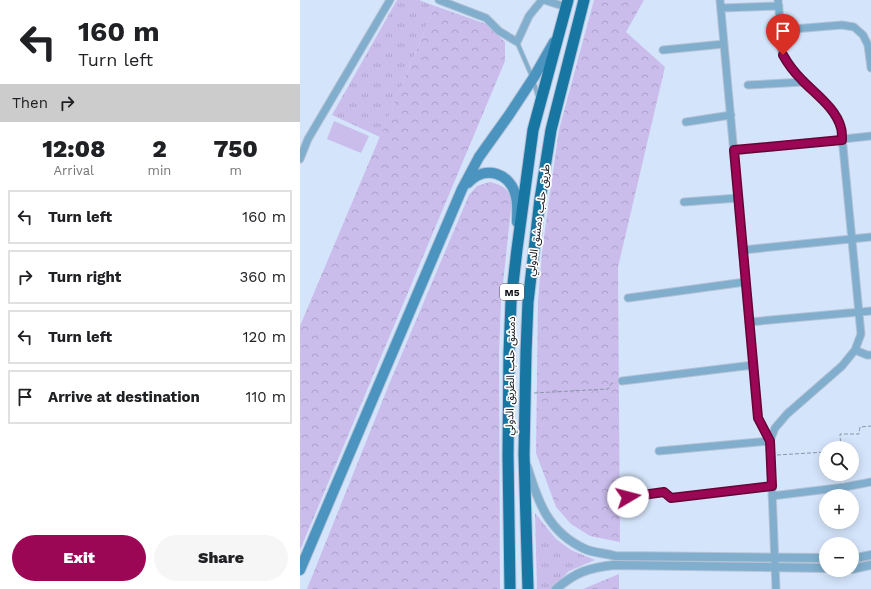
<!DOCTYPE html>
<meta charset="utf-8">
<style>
body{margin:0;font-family:"Work Sans","Noto Sans Arabic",sans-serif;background:#f6f6f6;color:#202124;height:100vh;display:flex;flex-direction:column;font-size:15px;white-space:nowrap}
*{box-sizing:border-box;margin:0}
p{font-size:13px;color:#757577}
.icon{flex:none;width:22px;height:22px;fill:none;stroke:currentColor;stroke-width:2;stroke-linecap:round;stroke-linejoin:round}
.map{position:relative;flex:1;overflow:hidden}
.panel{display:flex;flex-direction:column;background:#fff;width:300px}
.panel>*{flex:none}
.guide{background:#fff;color:#202124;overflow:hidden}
.controls{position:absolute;left:519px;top:441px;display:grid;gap:8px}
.controls a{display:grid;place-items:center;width:40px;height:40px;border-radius:50%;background:#fff;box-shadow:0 2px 10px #0003;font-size:20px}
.pin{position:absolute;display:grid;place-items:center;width:34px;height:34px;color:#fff;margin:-41px -17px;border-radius:50% 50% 50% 0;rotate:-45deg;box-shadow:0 0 4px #0007}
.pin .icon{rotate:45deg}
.me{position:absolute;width:44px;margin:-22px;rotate:82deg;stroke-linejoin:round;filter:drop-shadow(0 0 3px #0008)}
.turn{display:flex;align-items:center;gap:14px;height:84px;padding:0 12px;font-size:18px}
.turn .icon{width:52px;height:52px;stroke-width:2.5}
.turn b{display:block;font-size:28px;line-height:34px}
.then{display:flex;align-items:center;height:38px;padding:0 12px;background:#0003;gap:8px;font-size:15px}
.eta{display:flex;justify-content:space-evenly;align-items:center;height:68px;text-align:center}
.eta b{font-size:24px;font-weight:800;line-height:28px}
.action{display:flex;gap:8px;margin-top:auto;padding:8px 12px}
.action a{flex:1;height:46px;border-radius:24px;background:#9c0755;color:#fff;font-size:16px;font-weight:800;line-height:46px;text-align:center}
.action a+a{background:#f6f6f6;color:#202124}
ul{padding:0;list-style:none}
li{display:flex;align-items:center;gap:12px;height:54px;margin:0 8px 6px;padding:0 4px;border:2px solid #e0e0e0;border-radius:0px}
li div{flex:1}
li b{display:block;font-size:15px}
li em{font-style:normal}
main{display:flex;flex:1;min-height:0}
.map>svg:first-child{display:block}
</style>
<main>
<section class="panel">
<div class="guide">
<div class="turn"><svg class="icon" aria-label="left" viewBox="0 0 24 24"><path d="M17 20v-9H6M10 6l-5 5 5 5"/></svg><div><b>160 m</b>Turn left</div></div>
<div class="then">Then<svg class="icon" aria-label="right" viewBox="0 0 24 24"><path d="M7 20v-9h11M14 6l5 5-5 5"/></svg></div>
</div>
<div class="eta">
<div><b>12:08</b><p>Arrival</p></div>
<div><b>2</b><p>min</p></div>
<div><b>750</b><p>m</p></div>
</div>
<ul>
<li><svg class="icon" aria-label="left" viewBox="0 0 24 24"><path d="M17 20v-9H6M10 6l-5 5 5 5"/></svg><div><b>Turn left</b></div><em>160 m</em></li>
<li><svg class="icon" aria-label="right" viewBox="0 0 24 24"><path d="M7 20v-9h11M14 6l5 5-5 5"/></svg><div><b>Turn right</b></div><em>360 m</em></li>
<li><svg class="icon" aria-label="left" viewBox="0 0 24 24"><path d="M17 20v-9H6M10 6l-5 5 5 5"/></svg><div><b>Turn left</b></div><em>120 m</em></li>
<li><svg class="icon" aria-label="arrive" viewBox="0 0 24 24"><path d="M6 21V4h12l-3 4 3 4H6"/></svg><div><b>Arrive at destination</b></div><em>110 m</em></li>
</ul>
<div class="action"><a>Exit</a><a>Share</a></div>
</section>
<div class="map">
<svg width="571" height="589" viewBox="0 0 571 589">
<defs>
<pattern id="grass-tufts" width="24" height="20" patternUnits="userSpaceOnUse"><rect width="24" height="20" fill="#cabdec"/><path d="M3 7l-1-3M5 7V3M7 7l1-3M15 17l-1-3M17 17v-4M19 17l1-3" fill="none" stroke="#aca1ca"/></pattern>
<pattern id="forest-crowns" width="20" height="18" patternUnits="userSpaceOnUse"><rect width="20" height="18" fill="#cabdec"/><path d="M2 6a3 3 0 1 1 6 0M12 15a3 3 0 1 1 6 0" fill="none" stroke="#aca1ca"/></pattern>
</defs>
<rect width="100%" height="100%" fill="#d4e4fa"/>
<!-- grass -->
<path fill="url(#grass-tufts)" d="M97,0h22l16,6 -55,131 -48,-22z
M235,513l21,26 15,11 24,10 -26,11 -18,18h-14z"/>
<!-- forest -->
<path fill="url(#forest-crowns)" d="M294,0h50l-18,32 39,35 -47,200 2,275 -30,-6 -19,-12 -15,-17 -20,-54 2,-151 4,-50 7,-52 10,-70z
M135,6l51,18 19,18v19l-205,489v-224z
M190,182c10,2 19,7 22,17l-11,103 -2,51 1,236h-193l83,-207 79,-187 8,-9z
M319,574v15h-36z"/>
<!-- pitch -->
<path fill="#cabdec" d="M34,121l35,15 -8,17 -34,-14z"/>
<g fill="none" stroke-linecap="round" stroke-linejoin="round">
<!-- service casing -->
<g stroke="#b4c2d6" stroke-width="5.5">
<path id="service" d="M217,42l16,37 5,18"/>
</g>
<!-- minor casing -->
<g stroke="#b4c2d6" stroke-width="9">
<path id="minor" d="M139,0l47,18 13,13 18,11 12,-26 13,-16
M244,0l22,7
M421,8l58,-2
M481,30l61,-5 12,2 9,8 5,10 3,23
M363,50l61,-6
M448,85l56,-3
M386,122l45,-7
M434,151l137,-15
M0,159l8,-20 82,-139
M384,202l54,-4
M443,250l128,-13
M328,298l117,-16
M449,322l122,-11
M555,350l12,5h4
M322,381l131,-16
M359,451l111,-10 -12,-23 -38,-418
M472,496l73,-9 26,-5
M328,497l36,-5 7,6 101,-12
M476,589l-6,-148 5,-13 12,-14 55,-48 13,-16 6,-16 -20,-208c-6,-11 -12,-20 -21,-30 -13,-13 -29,-23 -37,-41 -4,-9 -2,-18 -3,-27 0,-10 -1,-19 -2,-28"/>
</g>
<!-- tertiary casing -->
<g stroke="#b4c2d6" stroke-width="10">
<path id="tertiary" d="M227,466c11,36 21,66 58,83 9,4 20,4 30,7l211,2
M552,559l19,-4
M552,569l19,-4
M256,589c20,-17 32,-21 58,-24l212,3"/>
</g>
<!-- secondary casing -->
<g stroke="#b4c2d6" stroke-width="12">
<path id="secondary" d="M168,183c17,-19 43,-10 48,14 2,8 1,17 1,25
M0,570l162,-381 17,-32 30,-42 25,-38 20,-35"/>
</g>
<!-- trunk casing -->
<g stroke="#b4c2d6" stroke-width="13">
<path id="trunk" d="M210,589l-2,-134 1,-102 2,-51 6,-53 16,-119 35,-130
M228,589l-4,-135 2,-102 2,-50 12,-103 11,-69 33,-130"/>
</g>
<!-- path -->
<path stroke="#8b97a8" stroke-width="1" stroke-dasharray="4 2" stroke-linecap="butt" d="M234,393l74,-4 4,-6h3
M541,448l-1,-14h19l1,-7 11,-1
M477,455l49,-3"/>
<!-- service -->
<use href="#service" stroke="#80aecc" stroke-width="3.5"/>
<!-- minor -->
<use href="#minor" stroke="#80aecc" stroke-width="7"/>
<!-- tertiary -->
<use href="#tertiary" stroke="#80aecc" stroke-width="8"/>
<!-- secondary -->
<use href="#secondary" stroke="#4a94bf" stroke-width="10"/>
<!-- trunk -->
<use href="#trunk" stroke="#1876a2" stroke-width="11"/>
</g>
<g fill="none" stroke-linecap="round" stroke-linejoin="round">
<!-- route casing -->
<g stroke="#650537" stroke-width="10">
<path id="route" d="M328,497l36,-5 7,6 101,-12 -2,-45 -12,-23 -24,-268 108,-10c0,-4 0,-9 -1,-12 -5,-20 -26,-34 -39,-48 -8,-8 -14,-16 -19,-25"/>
</g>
<!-- route -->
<use href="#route" stroke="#9c0755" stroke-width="7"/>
</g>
<g text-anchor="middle" stroke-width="3.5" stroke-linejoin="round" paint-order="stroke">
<!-- shield labels -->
<rect fill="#fff" stroke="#54585d" stroke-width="1" x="200" y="284" width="24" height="16" rx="3"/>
<g font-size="10" font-weight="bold" fill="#0b1017">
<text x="212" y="296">M5</text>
</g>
<!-- street labels -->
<g font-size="11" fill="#0b1017" stroke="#fff">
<text transform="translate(238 220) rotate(-82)" y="4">طريق حلب دمشق الدولي</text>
<text transform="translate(210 376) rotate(-89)" y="4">دمشق حلب الطريق الدولي</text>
</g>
</g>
</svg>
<div class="controls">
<a><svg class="icon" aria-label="search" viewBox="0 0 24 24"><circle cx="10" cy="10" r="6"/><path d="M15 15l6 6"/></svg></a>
<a>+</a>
<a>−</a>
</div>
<div class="pin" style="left:483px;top:55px;background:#d93025"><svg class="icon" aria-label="arrive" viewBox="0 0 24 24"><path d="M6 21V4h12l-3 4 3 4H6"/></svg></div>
<svg class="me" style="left:328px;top:497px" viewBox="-20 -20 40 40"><circle r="19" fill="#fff"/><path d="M0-13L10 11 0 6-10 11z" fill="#9c0755"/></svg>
</div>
</main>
